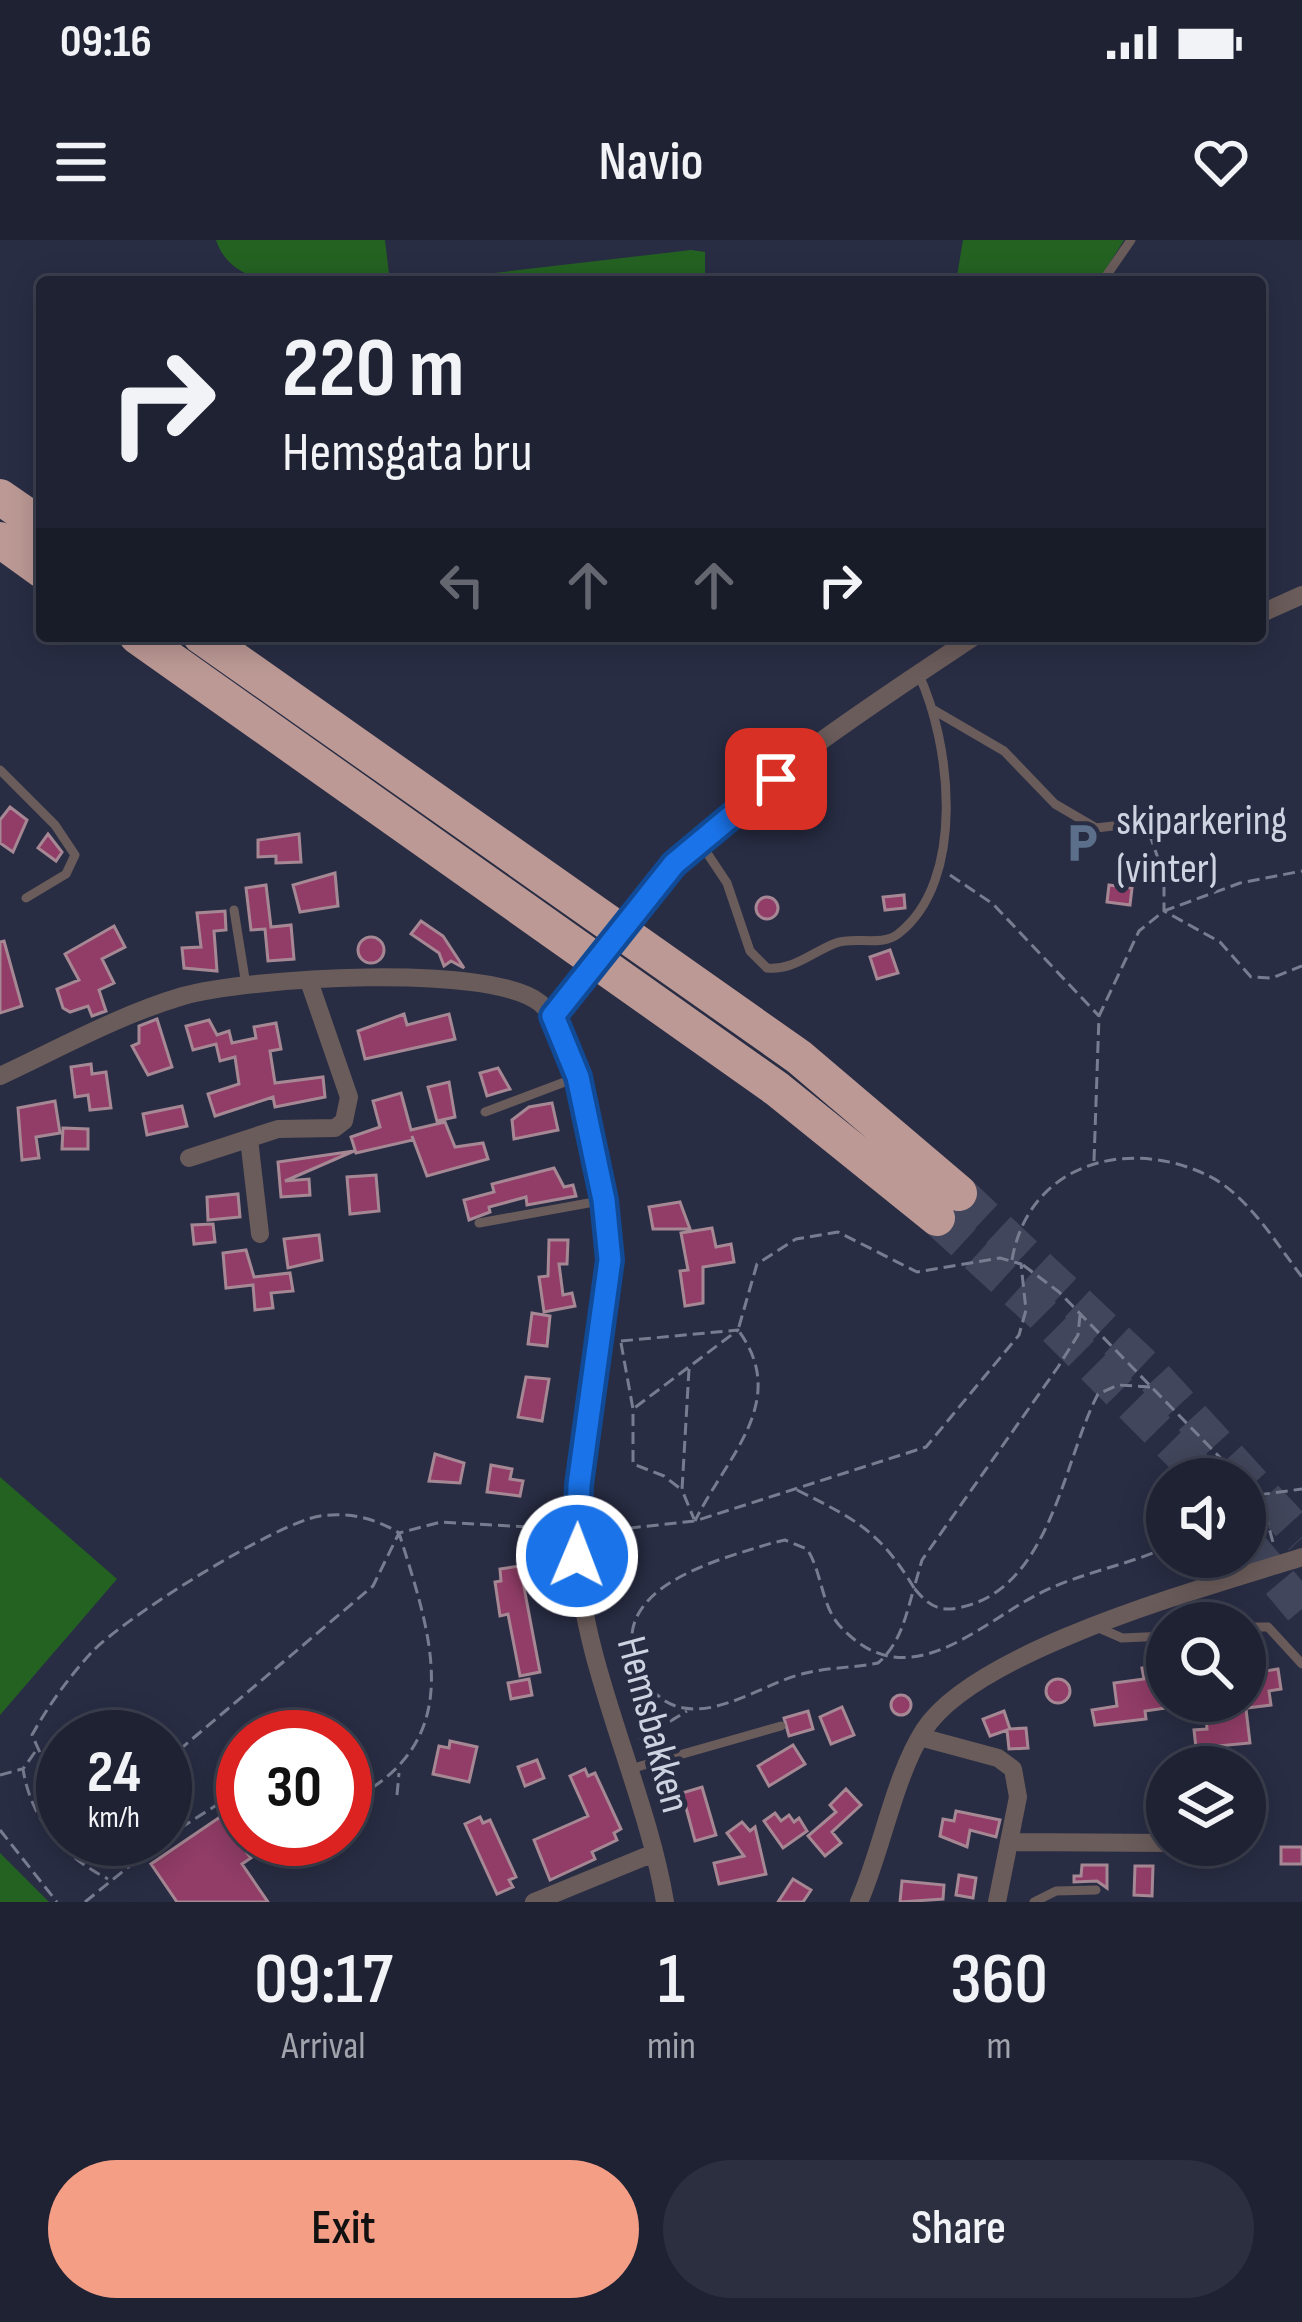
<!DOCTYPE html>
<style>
body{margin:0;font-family:"Sofia Sans Condensed",sans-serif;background:#2c2f3f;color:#f1f3f6;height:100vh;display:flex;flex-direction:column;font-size:45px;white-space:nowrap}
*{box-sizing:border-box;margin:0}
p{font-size:39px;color:#a1a4ac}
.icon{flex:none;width:66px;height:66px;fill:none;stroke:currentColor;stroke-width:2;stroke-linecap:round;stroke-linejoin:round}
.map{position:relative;height:1662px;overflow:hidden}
.side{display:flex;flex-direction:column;background:#1f2233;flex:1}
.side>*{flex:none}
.guide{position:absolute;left:36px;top:36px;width:1230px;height:366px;border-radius:12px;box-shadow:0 6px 30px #0003,0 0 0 3px #3c3f4e;background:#1f2233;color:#f1f3f6;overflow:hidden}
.tools{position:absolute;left:1146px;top:1218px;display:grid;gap:24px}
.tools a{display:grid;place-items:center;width:120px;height:120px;border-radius:50%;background:#1f2233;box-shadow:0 6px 30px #0003,0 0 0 3px #3c3f4e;font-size:60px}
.speed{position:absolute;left:36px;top:1470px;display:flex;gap:24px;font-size:60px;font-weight:700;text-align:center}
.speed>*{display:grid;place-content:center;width:156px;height:156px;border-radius:50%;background:#1f2233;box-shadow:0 6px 30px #0003,0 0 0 3px #3c3f4e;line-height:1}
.speed small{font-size:30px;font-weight:400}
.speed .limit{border:18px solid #d22;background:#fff;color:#111}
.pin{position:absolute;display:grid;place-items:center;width:102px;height:102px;color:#fff;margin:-51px;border-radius:24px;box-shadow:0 6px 18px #0006}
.me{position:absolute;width:132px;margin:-66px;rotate:1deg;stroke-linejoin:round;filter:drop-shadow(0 0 9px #0008)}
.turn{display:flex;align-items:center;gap:42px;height:252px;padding:0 48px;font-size:54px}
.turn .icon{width:156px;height:156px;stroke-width:2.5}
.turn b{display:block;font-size:84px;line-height:102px}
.lanes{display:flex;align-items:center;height:114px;padding:0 48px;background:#0003;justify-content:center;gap:60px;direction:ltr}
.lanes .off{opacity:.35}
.eta{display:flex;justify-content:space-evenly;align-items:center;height:204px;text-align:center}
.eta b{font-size:72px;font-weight:600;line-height:84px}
.action{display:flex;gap:24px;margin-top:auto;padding:24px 48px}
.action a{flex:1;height:138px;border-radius:72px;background:#f49e86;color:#111;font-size:48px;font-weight:600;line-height:138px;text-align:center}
.action a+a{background:#2c2f3f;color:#f1f3f6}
.status{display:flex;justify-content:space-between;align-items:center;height:84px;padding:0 60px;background:#1f2233;direction:ltr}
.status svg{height:33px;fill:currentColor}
header{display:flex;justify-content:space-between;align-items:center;height:156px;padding:0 48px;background:#1f2233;font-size:54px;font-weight:600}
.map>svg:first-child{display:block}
</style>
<div class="status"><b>09:16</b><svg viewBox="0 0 49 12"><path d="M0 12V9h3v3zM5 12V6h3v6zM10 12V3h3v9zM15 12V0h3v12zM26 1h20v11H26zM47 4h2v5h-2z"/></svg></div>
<header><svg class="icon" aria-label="menu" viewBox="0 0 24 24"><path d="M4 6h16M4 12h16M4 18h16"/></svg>Navio<svg class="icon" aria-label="heart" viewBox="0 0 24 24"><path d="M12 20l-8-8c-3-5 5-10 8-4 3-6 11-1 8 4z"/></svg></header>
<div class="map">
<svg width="1302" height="1662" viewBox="0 0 1302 1662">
<rect width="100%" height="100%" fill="#292d44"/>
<!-- green -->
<path fill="#246222" d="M216,0h169l5,42c-52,0 -153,21 -174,-42z
M963,0h161l-26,42h-142z
M691,10l14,2v30h-218l7,-9z
M0,1237l117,102 -117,136z
M0,1613l49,49h-49z"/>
<!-- building -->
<path fill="#913d67" stroke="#a68794" stroke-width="3" d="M10,567l17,13 -14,32 -13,-9v-23z
M48,594l14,18 -6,9 -18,-13z
M299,594l2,28 -25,1v-7l-18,1v-17z
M335,633l3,33 -38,6 -7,-27z
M266,645l5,42 20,-2 3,34 -26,2 -3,-32 -14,1 -5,-42z
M1109,645l23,3 -2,17 -23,-3z
M904,655l1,13 -20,2 -2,-13z
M756 668a11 11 0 1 1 22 0a11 11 0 1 1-22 0Z
M225,671l1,19 -12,1 3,40 -33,-3 -2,-20 19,-1 -4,-34z
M421,681l22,15 21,32 -13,-7 -7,5 -5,-13 -28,-19z
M114,686l11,21 -23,12 12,24 -15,7 7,21 -14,5 -4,-10 -18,6 -7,-4 -6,-19 22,-9 -14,-26z
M358 710a13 13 0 1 1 26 0a13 13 0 1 1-26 0Z
M4,701l18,65 -22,7v-71z
M890,710l8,23 -21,6 -7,-22z
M404,774l3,11 42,-11 6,25 -90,20 -7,-28z
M157,779l15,48 -24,8 -16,-29 7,-3v-17z
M209,780l8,15 12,-4 3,12 24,-5 -2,-11 22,-4 5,26 -11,2 5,32 48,-6 2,20 -50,10 -2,-10 -58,19 -7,-22 31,-10 -4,-27 -15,4 -4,-17 -23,6 -7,-24z
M91,824l1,10 14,-2 5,36 -21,2 -2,-15 -13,2 -4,-30z
M498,828l12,21 -23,7 -7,-23z
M449,842l6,35 -18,4 -9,-34z
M401,853l10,37 34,-8 10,25 28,-4 5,16 -61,17 -15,-40 1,4 -57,13 -5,-16 29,-10 -7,-26z
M55,861l5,32 -24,4 3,21 -17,2 -4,-52z
M552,863l6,27 -44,9 -2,-19 17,-13z
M182,866l5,20 -40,9 -4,-21z
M63,888l25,1v20h-26z
M354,911l-69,30 24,-2 1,16 -29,2 -3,-35z
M554,928l10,19 9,-2 3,11 -49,9 -1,-8 -37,10 1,5 -21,8 -5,-20 30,-8 -2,-8z
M376,935l3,36 -29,3 -3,-37z
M238,954l2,23 -32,3 -1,-23z
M680,962l10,27h-37l-4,-22z
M213,984l2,18 -21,2 -2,-19z
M712,988l4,19 15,-3 3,18 -31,5v36l-18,3 -5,-35 8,-1 -7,-37z
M319,995l3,25 -34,8 -4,-29z
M549,1000h19l-1,24h-8l4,31 9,-2 3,13 -31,6 -5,-35 9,-1z
M246,1010l8,27 36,-4 3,18 -22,2 2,15 -18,2 -2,-25 -27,3 -3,-35z
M532,1073l18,3 -3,30 -19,-2z
M526,1137l23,2 -7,42 -24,-4z
M435,1214l29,9 -4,20 -31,-2z
M491,1225l21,4 -2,10 13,2 -3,15 -33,-4z
M520,1326l20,106 -20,4 -12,-62 -8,2 -5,-34 6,-1 -1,-12z
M1167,1425l-1,43 -21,3 1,8 -51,6 -3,-15 25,-4 -3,-23 30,-4 -2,-11z
M1278,1429l3,20 -12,2 2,14 -24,3 -2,-34z
M1046 1451a12 12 0 1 1 24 0a12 12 0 1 1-24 0Z
M529,1439l3,16 -21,4 -3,-16z
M891 1465a10 10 0 1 1 20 0a10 10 0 1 1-20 0Z
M842,1467l12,28 -23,9 -11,-27z
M1246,1469l4,34 -54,5 -2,-18 13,-1 -1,-13z
M808,1471l5,18 -24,7 -5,-18z
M1004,1471l6,18 16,-1 2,20 -19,1 -2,-19 -17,6 -7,-17z
M450,1501l27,6 -8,35 -36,-8 6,-28 10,2z
M793,1505l12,19 -36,22 -11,-20z
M537,1520l7,18 -19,8 -7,-19z
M585,1529l3,7 7,-3 26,56 -7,4 3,7 -25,12 3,7 -45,21 -16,-40 54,-24 -18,-40z
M702,1547l14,48 -21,6 -13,-48z
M846,1549l15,16 -29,27 9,11 -16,13 -17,-20 28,-24 -6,-7z
M956,1571l44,9 -4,17 -26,-7 -3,17 -27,-11 3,-17 11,2z
M775,1573l6,8 8,-6 5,7 5,-4 8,13 -24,17 -19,-27z
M220,1577l31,41 -9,6 26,38h-91l-26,-38z
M480,1577l3,6 7,-3 26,57 -7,3 4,7 -16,7 -32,-70z
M742,1582l8,9 5,-4 11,47 -47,10 -5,-21 30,-7 -17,-23z
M1281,1607h21v17h-21z
M1082,1625h25v23l-10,-7 -23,1v-6h7z
M1135,1626h18l-1,30 -18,-1z
M959,1635l17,3 -3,20 -17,-3z
M793,1639l18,11 -8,12h-25z
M902,1641l42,4 -1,14 -43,3z"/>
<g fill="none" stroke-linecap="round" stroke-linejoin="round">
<!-- motorway-tunnel -->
<path stroke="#42465c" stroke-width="36" stroke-dasharray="36 18" stroke-linecap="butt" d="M959,953l190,178 153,167
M937,978l104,95 165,166
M1245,1301l57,68"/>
<!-- path -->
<path stroke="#787c90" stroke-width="3" stroke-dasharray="12 6" stroke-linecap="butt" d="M1149,593l15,42v36l56,31 31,35 21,1 30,-12
M950,635l43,29 106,112
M1094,921l5,-145 40,-85 25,-20 76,-28 62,-12
M1012,1020c16,-95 113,-124 195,-85 40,19 69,68 95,102
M1023,1025l36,27 182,187
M1080,1075l-2,20 -20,32 -136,193 -8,28c14,17 25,25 48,19 89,-20 101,-146 136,-213l20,-9 33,2
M621,1101l117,-11 -105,79
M621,1103l12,66v55l31,12 18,14
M689,1129l-7,121 12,29
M1245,1243l20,30 9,33
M797,1250c58,29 83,41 117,98 -8,27 -13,55 -36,75 -24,5 -48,4 -72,10 -39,9 -83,42 -122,35 -22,-3 -38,-22 -46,-41 -34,-79 79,-107 134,-124l13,-3 22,9c15,23 14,55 32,76 72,80 145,-9 214,-38 37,-16 77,-23 114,-40
M1258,1255l44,-6
M593,1292l102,-11 231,-74 93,-112 7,-25 -5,-46 -21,-6 -83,14 -79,-40 -42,7 -39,25 -19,66c53,71 -12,127 -43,191
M639,1500l48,-29
M35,1512l-12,17c8,51 40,87 85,110
M165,1522l208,-176 26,-53 42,-11 120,7
M0,1535l22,-6
M63,1538l-17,-12 -14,-31c16,-29 37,-58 59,-82 32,-35 185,-130 229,-137 29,-4 55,2 79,17 34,108 70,211 -54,270
M397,1555l2,-22
M0,1590l57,72
M165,1598l50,-32 18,1 10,10
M264,1599l29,18
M85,1662l78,-63"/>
<!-- service -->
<path stroke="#6a5c5a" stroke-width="9" d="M1102,42l29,-42
M932,469l72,42 51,53 41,24 85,-10
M0,530l55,55 20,30 -9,19 -40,24
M699,601l28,42 23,68 17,17c26,3 45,-16 69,-25 19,-7 45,4 62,-9 69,-53 53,-192 20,-261
M234,670l12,75
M485,872l93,-35
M479,983l126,-23
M1245,1387h23l34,37
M1099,1388l23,10 45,-2
M630,1529l151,-43
M1034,1662l22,-11 40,-1"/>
<!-- minor -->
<path stroke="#6a5c5a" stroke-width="18" d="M1260,374l42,-19
M654,646c82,-94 217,-181 321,-250
M0,836c60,-28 119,-61 183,-80 64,-18 306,-34 357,7 44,36 71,202 70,259 -2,97 -37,190 -33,288 4,113 69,238 88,352
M249,899l11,95
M189,918l89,-29 57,-1 9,-7 5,-24 -39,-113
M920,1497l78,21 15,11 5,28 -21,105
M1012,1602l155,1
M534,1662l120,-49
M859,1662c23,-52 35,-125 65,-172 52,-81 284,-143 378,-173"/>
<!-- motorway -->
<path stroke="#bc9995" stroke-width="36" d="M0,257l42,29
M0,300l42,30
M137,396l640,453 160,129
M201,396l598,421 160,136"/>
<!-- minor-bridge -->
<path stroke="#6a5c5a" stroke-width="18" d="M569,758l85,-112"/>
</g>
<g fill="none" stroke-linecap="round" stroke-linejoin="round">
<!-- route casing -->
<g stroke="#114b97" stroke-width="30">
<path id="route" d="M577,1316l2,-71 31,-225 -6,-60 -26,-123 -25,-61 121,-152 102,-85"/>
</g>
<!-- route -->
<use href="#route" stroke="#1a73e8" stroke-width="21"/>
</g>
<!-- icons -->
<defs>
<g id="parking-bare" transform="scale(3.24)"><path d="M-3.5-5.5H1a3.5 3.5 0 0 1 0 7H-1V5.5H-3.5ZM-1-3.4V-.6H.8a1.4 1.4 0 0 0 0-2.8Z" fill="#5c6f8a" stroke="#292d44" stroke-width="2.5" paint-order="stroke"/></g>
</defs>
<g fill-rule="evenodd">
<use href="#parking-bare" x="1082" y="603"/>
</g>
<g text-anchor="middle" stroke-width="10" stroke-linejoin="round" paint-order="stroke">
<!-- poi labels -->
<g font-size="42" fill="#ced2e1" stroke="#292d44" text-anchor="start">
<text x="1116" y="594">skiparkering<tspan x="1116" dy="48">(vinter)</tspan></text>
</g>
<!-- street labels -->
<g font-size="42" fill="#ced2e1" stroke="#292d44">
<text transform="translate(655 1484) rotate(75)" y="15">Hemsbakken</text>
</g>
</g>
</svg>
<div class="tools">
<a><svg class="icon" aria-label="sound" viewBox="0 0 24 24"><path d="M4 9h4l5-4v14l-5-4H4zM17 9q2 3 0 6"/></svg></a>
<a><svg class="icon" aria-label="search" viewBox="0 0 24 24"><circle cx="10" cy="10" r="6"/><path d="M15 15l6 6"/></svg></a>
<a><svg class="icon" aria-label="layers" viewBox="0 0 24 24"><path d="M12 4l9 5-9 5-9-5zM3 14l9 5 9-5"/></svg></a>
</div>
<div class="speed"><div>24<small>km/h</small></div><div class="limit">30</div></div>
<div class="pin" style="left:776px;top:539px;background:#d93025"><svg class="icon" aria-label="arrive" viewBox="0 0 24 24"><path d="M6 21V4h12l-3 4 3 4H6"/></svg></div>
<svg class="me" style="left:577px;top:1316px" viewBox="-20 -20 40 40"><circle r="17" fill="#1a73e8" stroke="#fff" stroke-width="3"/><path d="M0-11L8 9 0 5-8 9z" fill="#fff"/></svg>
<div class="guide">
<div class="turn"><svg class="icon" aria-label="right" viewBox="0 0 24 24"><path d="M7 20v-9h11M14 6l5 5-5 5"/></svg><div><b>220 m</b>Hemsgata bru</div></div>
<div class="lanes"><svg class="icon off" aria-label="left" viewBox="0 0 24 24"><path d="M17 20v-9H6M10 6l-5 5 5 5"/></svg><svg class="icon off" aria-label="ahead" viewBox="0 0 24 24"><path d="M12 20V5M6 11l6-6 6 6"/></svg><svg class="icon off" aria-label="ahead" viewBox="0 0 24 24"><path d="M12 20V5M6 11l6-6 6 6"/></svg><svg class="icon" aria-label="right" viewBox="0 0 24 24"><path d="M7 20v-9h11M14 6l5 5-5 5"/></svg></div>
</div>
</div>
<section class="side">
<div class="eta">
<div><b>09:17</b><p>Arrival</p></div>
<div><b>1</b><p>min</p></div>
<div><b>360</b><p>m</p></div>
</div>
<div class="action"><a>Exit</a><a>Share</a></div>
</section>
